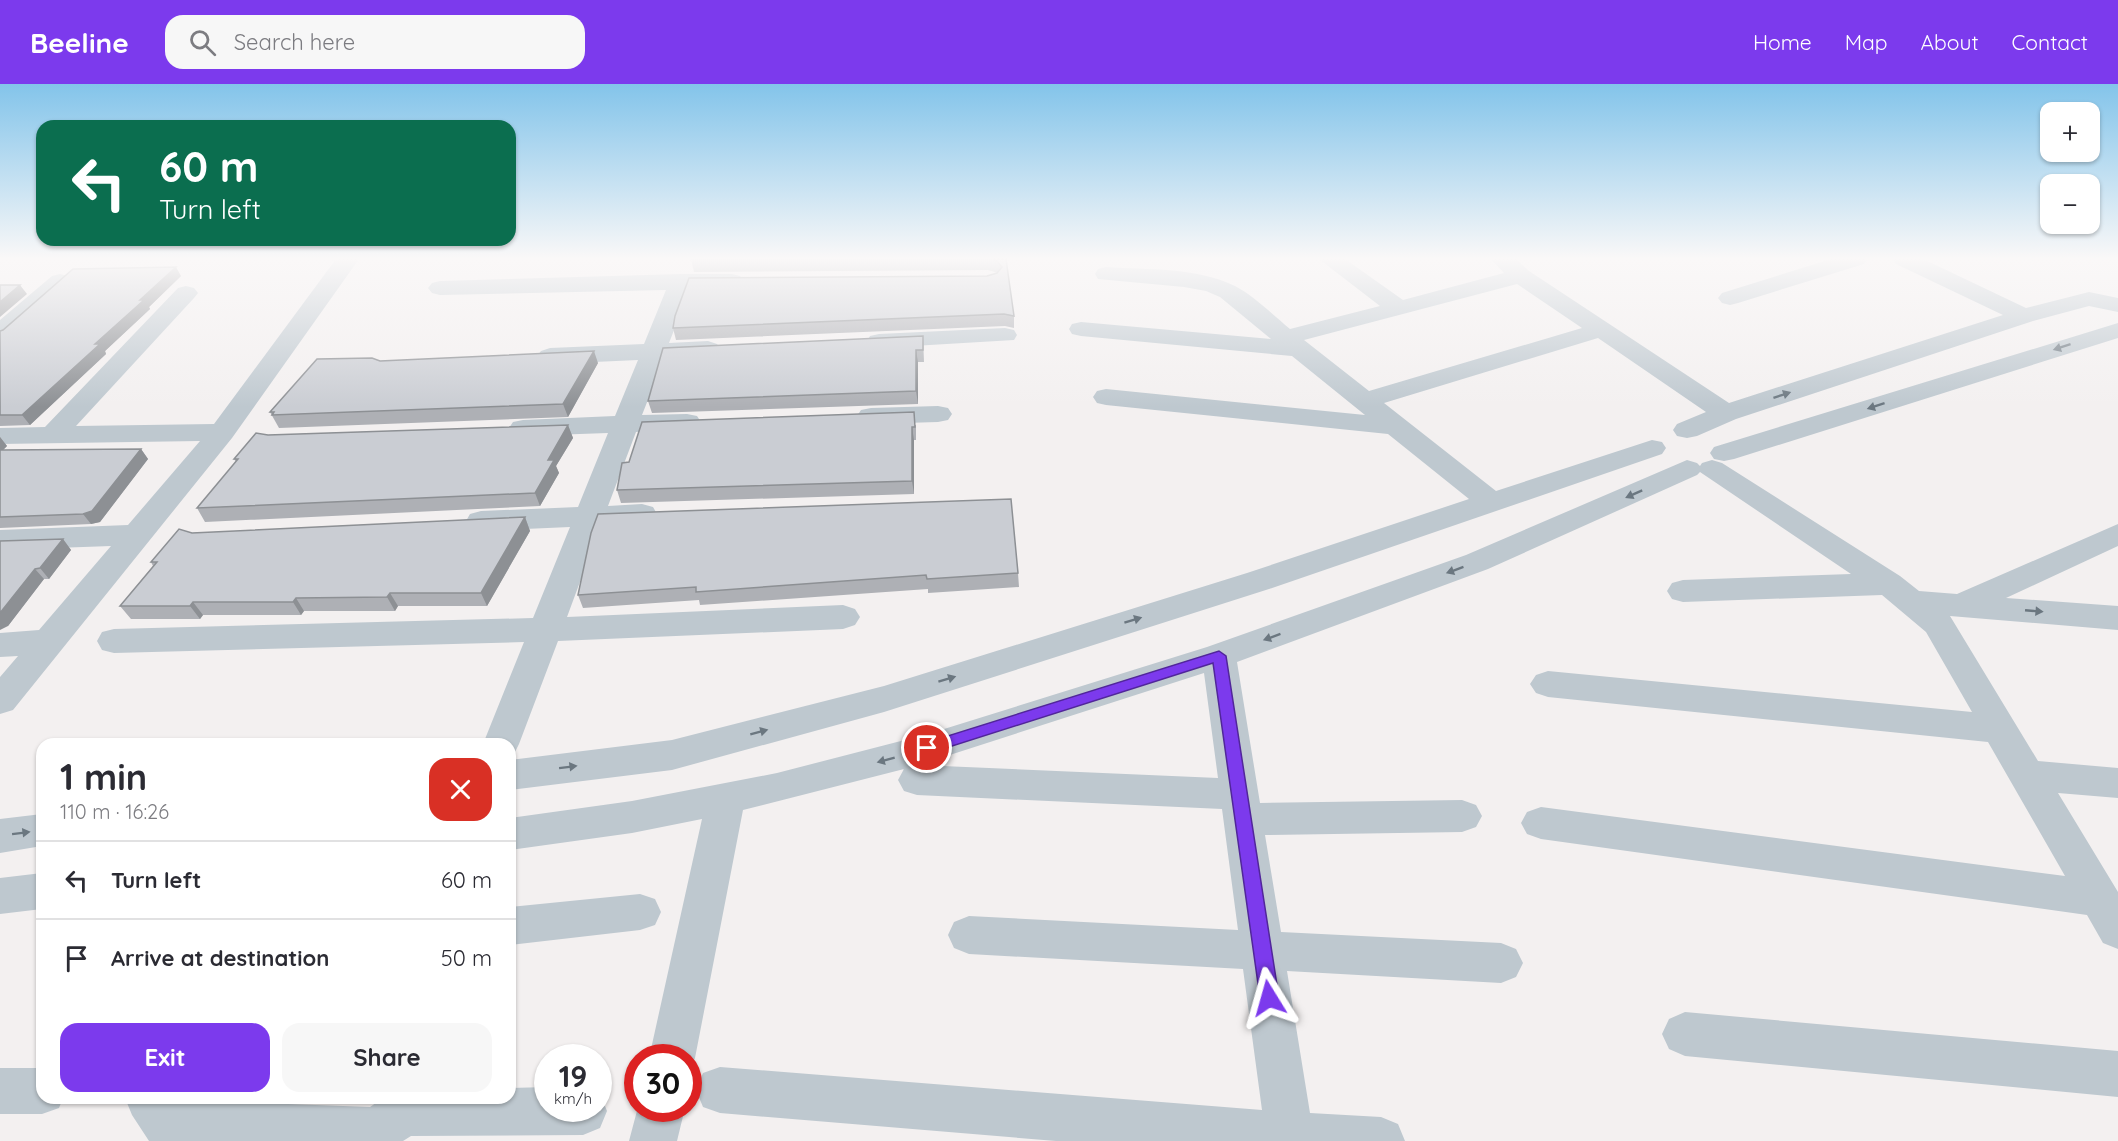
<!DOCTYPE html>
<meta charset="utf-8">
<style>
body{margin:0;font-family:Quicksand,sans-serif;background:#f7f7f7;color:#2b2b33;height:100vh;display:flex;flex-direction:column;font-size:22px;white-space:nowrap}
*{box-sizing:border-box;margin:0}
p{font-size:20px;color:#7c7c81}
.icon{flex:none;width:33px;height:33px;fill:none;stroke:currentColor;stroke-width:2;stroke-linecap:round;stroke-linejoin:round}
.map{position:relative;flex:1;overflow:hidden}
.sheet{position:absolute;left:36px;top:654px;width:480px;height:366px;display:flex;flex-direction:column;background:#fff;border-radius:18px;box-shadow:0 2px 4px #0004}
.sheet>*{flex:none}
.banner{position:absolute;left:36px;top:36px;width:480px;height:126px;border-radius:18px;box-shadow:0 2px 4px #0004;background:#0b6e4f;color:#fff;overflow:hidden}
.controls{position:absolute;left:2040px;top:18px;display:grid;gap:12px}
.controls a{display:grid;place-items:center;width:60px;height:60px;border-radius:12px;background:#fff;box-shadow:0 2px 4px #0004;font-size:30px}
.speed{position:absolute;left:534px;top:960px;display:flex;gap:12px;font-size:30px;font-weight:700;text-align:center}
.speed>*{display:grid;place-content:center;width:78px;height:78px;border-radius:50%;background:#fff;box-shadow:0 2px 4px #0004;line-height:1}
.speed small{font-size:15px;font-weight:400}
.speed .limit{border:9px solid #d22;background:#fff;color:#111}
.pin{position:absolute;display:grid;place-items:center;width:51px;height:51px;color:#fff;margin:-26px;border:3px solid #fff;border-radius:50%;box-shadow:0 2px 6px #0007}
.me{position:absolute;width:66px;margin:-33px;rotate:352deg;stroke-linejoin:round;filter:drop-shadow(0 0 4px #0008)}
.turn{display:flex;align-items:center;gap:21px;height:126px;padding:0 24px;font-size:27px}
.turn .icon{width:78px;height:78px;stroke-width:2.5}
.turn b{display:block;font-size:42px;line-height:51px}
.round{display:grid;place-items:center;flex:none;width:63px;height:63px;border-radius:18px;background:#f7f7f7}
.headline{display:flex;align-items:center;justify-content:space-between;height:102px;padding:0 24px}
h1{font-size:36px;font-weight:800;line-height:45px}
.cta{display:flex;gap:12px;margin-top:auto;padding:12px 24px}
.cta a{flex:1;height:69px;border-radius:18px;background:#7c3aed;color:#fff;font-size:24px;font-weight:800;line-height:69px;text-align:center}
.cta a+a{background:#f7f7f7;color:#2b2b33}
ul{padding:0;list-style:none}
li{display:flex;align-items:center;gap:18px;height:78px;padding:0 24px;border-top:2px solid #e1e1e2}
li div{flex:1}
li b{display:block;font-size:22px}
li em{font-style:normal}
header{display:flex;align-items:center;gap:36px;box-sizing:border-box;height:84px;padding:0 30px;background:#7c3aed;color:#fff}
header strong{font-size:28px}
nav{display:flex;gap:33px;margin-inline-start:auto;font-size:21px}
.search{width:420px;height:54px;background:#f7f7f7;display:flex;align-items:center;gap:15px;box-sizing:border-box;padding:0 21px;border-radius:18px;color:#7c7c81;font-size:22px}
.map>svg:first-child{display:block}
</style>
<header>
<strong>Beeline</strong>
<div class="search"><svg class="icon" aria-label="search" viewBox="0 0 24 24"><circle cx="10" cy="10" r="6"/><path d="M15 15l6 6"/></svg>Search here</div>
<nav><a>Home</a><a>Map</a><a>About</a><a>Contact</a></nav>
</header>
<div class="map">
<svg width="2118" height="1057" viewBox="0 0 2118 1057">
<rect width="100%" height="100%" fill="#f3f0f0"/>
<g fill="none" stroke-linecap="round" stroke-linejoin="round">
<!-- minor -->
<path fill="#bec8cf" fill-rule="evenodd" d="M336,175h23l-127,179 -219,272 -13,4v-37l18,-21 -18,1v-24l39,-3 72,-84 -111,4v-20l128,-5 72,-84 -200,3v-16l45,-1 133,-139 8,-2 8,2 4,5 -4,5 -118,128 138,-2z
M1319,175h26l58,41 101,-27 -13,-14h25l13,12 200,132 274,-88 -107,-51 -3,-5h30l103,49 63,-16 29,6v14l-29,-6 -56,15 -297,98 -39,17 -10,2 -10,-2 -4,-6 4,-6 29,-12 -108,-74 -214,65 112,88 156,-51 10,2 4,6 -4,6 -393,135 -385,123 -212,58 -162,20v-30l162,-20 212,-54 363,-113 222,-74 -81,-65 -282,-29 -9,-2 -4,-6 4,-6 9,-2 259,26 -73,-59 -211,-20 -9,-2 -3,-5 3,-5 9,-2 190,17 -51,-42 -14,-6 -22,-4 -86,-8 -3,-5 3,-5 8,-2c42,3 90,0 129,19 19,10 38,29 55,43l90,-23zM1517,200l65,44 -213,63 -65,-51z
M1831,175h36l-3,5 -126,39 -8,2 -8,-2 -4,-5 4,-5z
M60,190l8,2 4,5 -4,5 -59,52 -9,2v-20l52,-44z
M681,190h51l8,2 4,5 -4,5 -50,3 -21,54 39,-2 9,3 4,5 -4,5 -53,5 -22,56 45,-1 10,2 4,6 -4,6 -61,4 -28,74 34,-2 11,3 4,7 -4,7 -11,3 -41,1 -34,92 276,-12 12,4 5,8 -5,8 -12,4 -285,12 -39,103 -5,10 -4,1v-11h-27l41,-102 -410,11 -12,-3 -5,-9 5,-9 12,-3 419,-11 37,-91 -89,4 -11,-3 -4,-7 4,-7 11,-3 97,-4 30,-74 -85,3 -10,-2 -4,-6 4,-6 10,-2 92,-4 23,-56 -88,4 -9,-3 -4,-5 4,-5 9,-3 94,-4 22,-54 -226,5 -8,-2 -4,-5 4,-5 8,-2z
M2118,239v15l-384,121 -10,2 -10,-2 -4,-6 4,-6z
M1005,244l9,2 3,5 -3,5 -135,8 -9,-2 -3,-5 3,-5 9,-2z
M938,322l10,2 4,6 -4,6 -10,2 -67,2 -10,-2 -4,-6 4,-6 10,-2z
M1687,376l10,3 3,3 2,-3 10,-3 10,3 178,113 19,15 38,3 161,-70v22l-112,52 112,8v24l-168,-14 88,145 80,7v30l-60,-5 60,99v57l-15,-6 -16,-28 -546,-76 -14,-5 -6,-11 6,-11 14,-5 524,69 -77,-134 -440,-45 -12,-4 -6,-9 6,-9 12,-4 424,41 -46,-80 -44,-37 -199,7 -11,-3 -5,-8 5,-8 11,-3 168,-6 -151,-102 -3,3 -209,94 -251,93 23,141 202,-3 14,5 6,11 -6,11 -14,5 -197,3 16,97 220,11 15,6 7,14 -7,14 -15,6 -214,-12 23,142 71,4 17,7 7,17h-349l-336,-28 -17,-6 -7,-17 7,-17 17,-6 542,43 -19,-141 -274,-15 -15,-6 -6,-13 6,-13 15,-6 269,14 -16,-121 -305,-14 -13,-4 -6,-11 6,-11 4,-1 -165,42 -48,248 -7,15v-15h-39l53,-239 -70,14 -122,17v-32l122,-17 145,-28 151,-39 279,-87 259,-92zM1204,589l14,105 -299,-13 9,-3z
M42,730v32l-42,7v-34z
M42,789v36l-42,5v-36z
M640,810l15,5 6,13 -6,13 -15,5 -130,15v-38z
M1685,928l433,39v46l-433,-41 -16,-7 -7,-15 7,-15z
M0,984h42v30h21l-4,10 -17,6h-42z
M548,1003v21h50l2,-14 7,17 -7,17 -17,7 -172,1 -8,5h-254l-17,-26 -7,-17 245,9 13,-9h127v-10z
M638,1023l47,1 -8,33h-48z"/>
</g>
<!-- wall -->
<path fill="#aeb0b5" d="M691,175h315l8,57v12l-9,-2 -329,14 -3,-12 314,-52 11,-3 -10,-3 -294,2z
M181,192l-32,31 1,2 -45,42 1,3 -76,71 -30,1v-95z
M923,252l1,26h-6v42l-266,9 -4,-12z
M380,277l218,2 -30,54 -289,11 -9,-16z
M568,341l5,13 -17,28 3,7 -19,33 -335,16 -8,-14 39,-46 -2,-3 34,-24z
M916,341v15h-2v54l-293,9 -4,-13z
M0,353l7,9 -4,4 138,-1 7,10 -48,63 -9,2 -91,4z
M525,433l5,14 -43,75h-89l-3,5h-91l-3,4h-98l-3,4h-69l-11,-13 33,-40 -2,-4 41,-29z
M591,449l427,40 1,14 -91,6v-4l-228,16 -1,-5 -116,8 -5,-13z
M63,455l8,11 -22,29h-5l-36,47 -8,-85z"/>
<!-- shaded-wall -->
<path fill="#8d9094" d="M176,183l5,9 -32,31 1,2 -45,42 1,3 -76,71 -8,-10 118,-115z
M20,201l7,9 -27,23v-15z
M916,266l2,12v42l-2,-13z
M594,267l4,12 -30,54 -5,-13z
M568,341l5,13 -17,28 3,7 -19,33 -5,-13 13,-33z
M912,343l2,13v54l-2,-13z
M0,353l7,9 -7,7z
M141,365l7,10 -48,63 -9,2 -8,-10z
M525,433l5,14 -43,75 -6,-13z
M63,455l8,11 -22,29 -9,-11z
M35,485l9,10 -36,47 -8,4v-17z
M390,509l8,13 -3,5 -8,-14z
M296,514l8,13 -3,4 -8,-13z
M193,518l10,13 -3,4 -10,-13z"/>
<!-- building -->
<path fill="#cacdd3" stroke="#8d9094" stroke-width="1.5" d="M993,175h13l8,57 -10,-2 -331,14 2,-12 14,-38 298,-2 10,-3 5,-6 -5,-6z
M176,183l-36,33h4l-49,44h5l-78,71h-22v-84l3,-1 70,-61z
M0,201h20l-20,17z
M923,252v14h-7v41l-268,10 15,-53z
M594,267l-31,53 -291,11 2,-3h-4l47,-53 55,-1 8,3z
M914,328l1,15h-3v54l-295,9 5,-27 7,-1 13,-40z
M568,341l-20,35h6l-19,33 -338,15 41,-49h-4l22,-26 12,2z
M141,365l-49,62 -9,3 -83,3v-67z
M1011,415l7,74 -91,6 -1,-4 -230,17v-5l-118,8 13,-62 7,-19z
M525,433l-44,76h-91l-3,4 -91,1 -3,4h-100l-3,4h-70l37,-44h-6l28,-33 13,4z
M63,455l-23,29 -5,1 -35,44v-72z"/>
<!-- one-way arrows -->
<defs><path id="oneway-solid" d="M-6-.8H1V-3.2L6.5 0L1 3.2V.8H-6Z" transform="scale(1.5)"/></defs>
<g fill="#6b7780">
<use href="#oneway-solid" transform="translate(2062 263) rotate(162)"/>
<use href="#oneway-solid" transform="translate(1782 311) rotate(-18)"/>
<use href="#oneway-solid" transform="translate(1876 322) rotate(162)"/>
<use href="#oneway-solid" transform="translate(1634 410) rotate(156)"/>
<use href="#oneway-solid" transform="translate(1455 486) rotate(160)"/>
<use href="#oneway-solid" transform="translate(2034 527) rotate(5)"/>
<use href="#oneway-solid" transform="translate(1133 536) rotate(-17)"/>
<use href="#oneway-solid" transform="translate(1272 553) rotate(160)"/>
<use href="#oneway-solid" transform="translate(947 595) rotate(-17)"/>
<use href="#oneway-solid" transform="translate(759 648) rotate(-15)"/>
<use href="#oneway-solid" transform="translate(886 676) rotate(165)"/>
<use href="#oneway-solid" transform="translate(568 683) rotate(-7)"/>
<use href="#oneway-solid" transform="translate(21 749) rotate(-7)"/>
</g>
<!-- sky -->
<linearGradient id="sky" x2="0" y2="1"><stop stop-color="#83c4ea"/><stop offset="0.54" stop-color="#faf8f8"/><stop offset="1" stop-color="#faf8f8" stop-opacity="0"/></linearGradient>
<rect width="2118" height="323" fill="url(#sky)"/>
<!-- route -->
<path fill="#7c3aed" stroke="#51269a" stroke-width="1.5" d="M1219,567l7,5 53,342 -3,6 -7,2 -6,-2 -3,-6 -47,-335 -286,91 -5,-1 -2,-5 2,-4z"/>
</svg>
<div class="controls">
<a>+</a>
<a>−</a>
</div>
<div class="speed"><div>19<small>km/h</small></div><div class="limit">30</div></div>
<div class="pin" style="left:927px;top:664px;background:#d93025"><svg class="icon" aria-label="arrive" viewBox="0 0 24 24"><path d="M6 21V4h12l-3 4 3 4H6"/></svg></div>
<svg class="me" style="left:1269px;top:914px" viewBox="-20 -20 40 40"><path d="M0-17L14 15 0 8-14 15z" fill="#7c3aed" stroke="#fff" stroke-width="4"/></svg>
<div class="banner">
<div class="turn"><svg class="icon" aria-label="left" viewBox="0 0 24 24"><path d="M17 20v-9H6M10 6l-5 5 5 5"/></svg><div><b>60 m</b>Turn left</div></div>
</div>
<section class="sheet">
<div class="headline"><div><h1>1 min</h1><p>110 m · 16:26</p></div><a class="round" style="background:#d93025;color:#fff"><svg class="icon" aria-label="close" viewBox="0 0 24 24"><path d="M6 6l12 12M18 6L6 18"/></svg></a></div>
<ul>
<li><svg class="icon" aria-label="left" viewBox="0 0 24 24"><path d="M17 20v-9H6M10 6l-5 5 5 5"/></svg><div><b>Turn left</b></div><em>60 m</em></li>
<li><svg class="icon" aria-label="arrive" viewBox="0 0 24 24"><path d="M6 21V4h12l-3 4 3 4H6"/></svg><div><b>Arrive at destination</b></div><em>50 m</em></li>
</ul>
<div class="cta"><a>Exit</a><a>Share</a></div>
</section>
</div>
